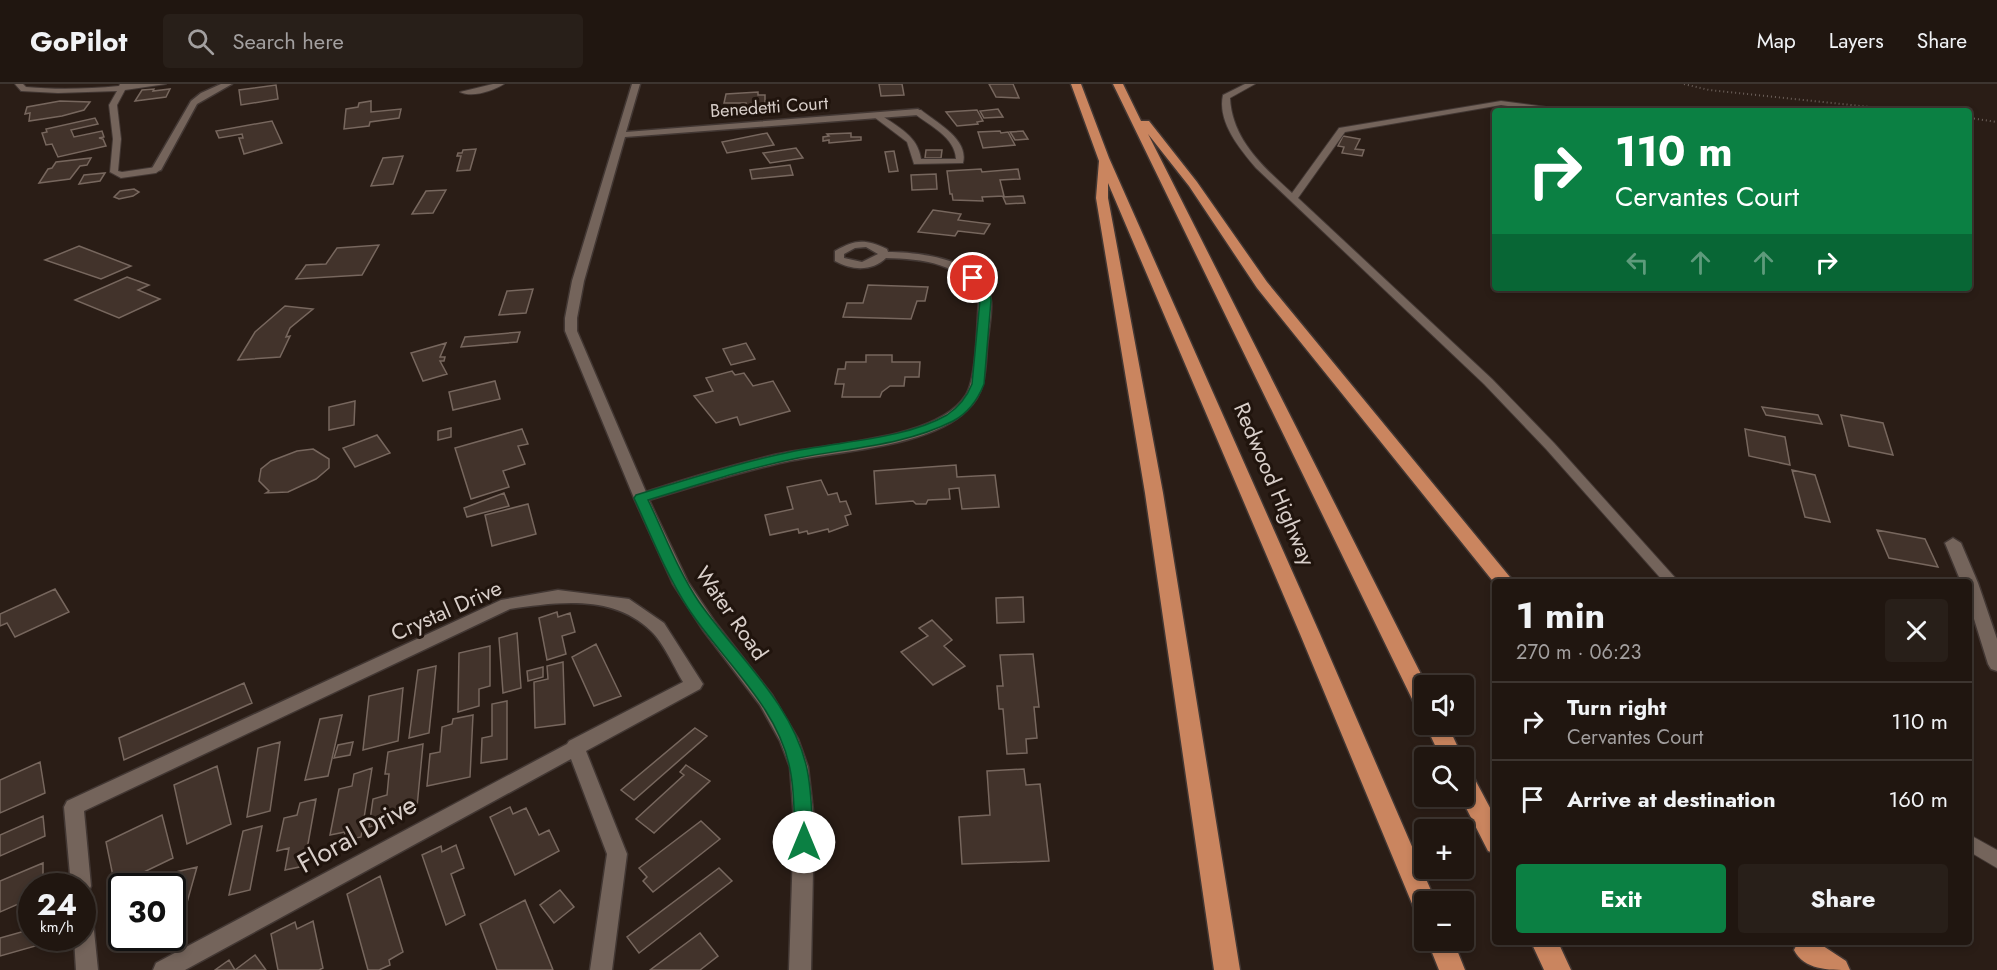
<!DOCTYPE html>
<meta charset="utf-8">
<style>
body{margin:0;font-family:Jost,sans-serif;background:#281f19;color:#f1f3f6;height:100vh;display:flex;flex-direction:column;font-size:22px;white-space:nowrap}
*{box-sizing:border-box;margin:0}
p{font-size:20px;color:#a29f9f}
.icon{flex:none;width:33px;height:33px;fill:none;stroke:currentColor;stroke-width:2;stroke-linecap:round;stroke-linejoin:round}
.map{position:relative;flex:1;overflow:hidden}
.panel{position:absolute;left:1492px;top:495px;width:480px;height:366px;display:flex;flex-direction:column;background:#201610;border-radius:6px;box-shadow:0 3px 9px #0003,0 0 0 2px #3d3530}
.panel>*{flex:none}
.banner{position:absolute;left:1492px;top:24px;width:480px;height:183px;border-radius:6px;box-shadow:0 3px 9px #0003,0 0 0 2px #3d3530;background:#0b8043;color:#fff;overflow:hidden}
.buttons{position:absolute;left:1414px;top:591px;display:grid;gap:12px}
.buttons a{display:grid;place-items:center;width:60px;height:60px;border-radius:6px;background:#201610;box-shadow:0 3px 9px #0003,0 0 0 2px #3d3530;font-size:30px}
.speed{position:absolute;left:18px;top:789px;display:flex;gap:12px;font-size:30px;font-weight:700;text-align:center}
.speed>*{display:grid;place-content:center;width:78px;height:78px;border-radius:50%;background:#201610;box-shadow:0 3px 9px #0003,0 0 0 2px #3d3530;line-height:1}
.speed small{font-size:15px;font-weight:400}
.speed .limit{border:3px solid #111;border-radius:9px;background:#fff;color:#111}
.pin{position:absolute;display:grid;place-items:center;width:51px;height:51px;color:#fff;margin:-26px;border:3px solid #fff;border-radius:50%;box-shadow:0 2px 6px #0007}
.me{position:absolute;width:66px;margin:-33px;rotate:0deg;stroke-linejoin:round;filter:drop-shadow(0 0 4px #0008)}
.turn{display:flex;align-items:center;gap:21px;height:126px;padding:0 24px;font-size:27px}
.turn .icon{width:78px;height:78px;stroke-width:2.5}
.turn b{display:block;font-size:42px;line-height:51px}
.lanes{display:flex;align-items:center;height:57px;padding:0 24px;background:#0003;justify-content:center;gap:30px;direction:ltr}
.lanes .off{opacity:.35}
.round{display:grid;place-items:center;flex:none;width:63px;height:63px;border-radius:6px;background:#281f19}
.overview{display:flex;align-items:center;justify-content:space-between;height:102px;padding:0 24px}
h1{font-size:36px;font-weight:700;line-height:45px}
.primary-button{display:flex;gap:12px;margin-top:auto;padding:12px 24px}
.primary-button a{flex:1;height:69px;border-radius:6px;background:#0b8043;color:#fff;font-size:24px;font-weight:700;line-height:69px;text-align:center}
.primary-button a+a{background:#281f19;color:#f1f3f6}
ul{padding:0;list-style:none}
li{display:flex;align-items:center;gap:18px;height:78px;padding:0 24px;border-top:2px solid #3d3530}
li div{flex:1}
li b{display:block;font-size:22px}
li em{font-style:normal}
header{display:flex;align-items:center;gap:36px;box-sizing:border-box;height:84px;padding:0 30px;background:#201610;border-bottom:2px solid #3d3530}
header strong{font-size:28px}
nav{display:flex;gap:33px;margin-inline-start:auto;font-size:21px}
.search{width:420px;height:54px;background:#281f19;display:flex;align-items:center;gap:15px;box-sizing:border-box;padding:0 21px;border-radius:6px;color:#a29f9f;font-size:22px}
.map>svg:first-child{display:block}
</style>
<header>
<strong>GoPilot</strong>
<div class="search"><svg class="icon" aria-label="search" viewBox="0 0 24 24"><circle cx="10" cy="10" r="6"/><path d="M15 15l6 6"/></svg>Search here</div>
<nav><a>Map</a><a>Layers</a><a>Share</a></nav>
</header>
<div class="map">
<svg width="1997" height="886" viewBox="0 0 1997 886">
<rect width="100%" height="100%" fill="#2a1d16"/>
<!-- building -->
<path fill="#42332b" stroke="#77675e" stroke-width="1.5" d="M879,0h23l2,11 -23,1z
M989,0h24l6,14 -23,-1z
M276,1l2,14 -37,6 -2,-15z
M154,5l-1,2 17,-2 -4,8 -31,4 7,-11z
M758,8v3h7v7l6,-1v7l-25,1v-6h-22l2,-9z
M60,17l30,1 -6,8 -22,6 -33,5 1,-8 -5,1 2,-7z
M371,17v11l30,-3 -2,9 -29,4 -1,4 -25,3 2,-20 12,-2 1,-4z
M998,25l5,8 -19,1 -4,-7z
M977,26l6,11 -6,1 1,2 -21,2 -11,-14z
M95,34l3,6 -27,6 3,7 28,-6 2,6 -5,1 4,1 3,7 -48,11 -6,-13 -6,1 -4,-12 5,-1 -1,-3z
M272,37l10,22 -38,11 -5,-16h4l-1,-4 -23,4 -3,-7z
M1000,47l1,2 7,-1 7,13 -32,3 -5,-16z
M1023,47l5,8 -13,1 -5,-8z
M767,49l7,12 -47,8 -5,-11z
M851,49v4h10v3l-32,3v-3l-6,1v-4l6,-1 -2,-2z
M1343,52l17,3 -5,10 9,1 -2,6 -20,-3 2,-6 -6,-1z
M796,64l7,10 -33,5 -7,-10z
M476,65l-6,21 -13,1 4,-15h-4l1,-3h4l1,-3z
M926,66h16l-1,8h-16z
M894,67l4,20 -9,1 -4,-20z
M403,72l-10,28 -22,2 12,-28z
M91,74l-4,7 -7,1 -10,13 -31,4 9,-14 4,-1 4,-6z
M790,81l3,10 -41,4 -2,-9z
M981,85l1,3 36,-3 2,10 -20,1 4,16 -22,1 1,4 -30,-1 -1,-6h-2l-3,-23z
M105,89l-5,8 -21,3 5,-9z
M936,90l1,15 -25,1 -1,-15z
M134,105l5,3 -6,4 -14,3 -5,-2 6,-6z
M446,106l-13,23 -21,1 14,-23z
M1023,112l2,7 -19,1 -3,-7z
M933,126l28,4 -3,6 32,4 -6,10 -26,-3 -3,5 -37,-4z
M379,161l-17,30 -66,4 10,-14 20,-1 11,-16z
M79,162l52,20 -30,13 -56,-19z
M127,193l22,8 -11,5 22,9 -41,19 -44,-18z
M868,201l60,2 -3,14h-8l-6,18 -68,-2 4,-14h16z
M533,205l-7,24 -27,2 8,-24z
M285,222l28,3 -23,19 -4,9 4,-1 -10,21 -42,3 17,-28z
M520,248l-3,10 -56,5 4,-10z
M446,259l-6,14h5l-1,4h-4l7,13 -24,7 -12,-28z
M746,259l9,16 -24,6 -8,-16z
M866,271h26v7h28l-1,15h-14l-1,9h-14l-8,6 -2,5h-38l2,-13h-9l3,-15h7l1,-7h20z
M732,287l3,4 9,-2 9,13 20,-5 17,30 -50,14 -3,-8 -21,6 -22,-27 19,-5 -7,-13z
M495,297l5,18 -47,11 -4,-18z
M355,317l-1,24 -25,5v-23z
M1762,323l56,8 4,9 -56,-9z
M1841,331l42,8 10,32 -44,-9z
M451,344v9l-13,3v-9z
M522,345l6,15 -10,2 7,18 -22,7 6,16 -38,12 -16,-51z
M1745,345l40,8 5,28 -41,-9z
M377,351l13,18 -35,14 -12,-19z
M313,365l16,10v9l-13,11 -28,13 -22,1 3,-2 -10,-10 2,-12 10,-8 26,-10z
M956,381l1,12 38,-2 4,32 -37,2 -3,-21 -10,1 1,10 -22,1 -2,4h-10l-3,-3 -37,3 -2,-33z
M1792,386l23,5 15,47 -25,-5z
M821,396l7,15 9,-2 3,9 6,-1 5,13 -6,2 3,9 -19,7 -1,-3 -20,5 -1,-3 -8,2 -1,-4 -28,6 -5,-20 28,-6 -6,-22z
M504,409l5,13 -42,11 -3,-9z
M528,420l8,30 -44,12 -7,-31z
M1877,446l48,9 13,28 -49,-9z
M55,505l14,23 -54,25 -8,-14 -7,3v-12z
M1023,513l1,25 -27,1 -1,-25z
M557,528l1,5 12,-4 5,19 -13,4 4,18 -19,6 -8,-42z
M932,536l20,20 -8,6 21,20 -32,19 -32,-33 27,-16 -9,-8z
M517,549l4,55 -18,5 -4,-55z
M596,560l25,52 -27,10 -22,-49z
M490,562v40l-11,3v17l-21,6 1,-59z
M1033,570l6,53h-5l3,31 -11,1 1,14 -20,1 -4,-45h-4l-2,-23h6l-3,-31z
M563,578l2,62 -30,4 -1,-46 14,-3 -1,-13z
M436,582l-7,67 -20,5 9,-68z
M543,583v10l-15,4 -1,-10z
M244,599l8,20 -128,57 -5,-22z
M403,604l-5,53 -35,9 6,-54z
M507,617v58l-26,4 1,-25 10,-2v-32z
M342,631l-14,61 -23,4 15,-61z
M473,631l-3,62 -43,9 3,-32 10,-2 2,-25 10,-3 1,-5z
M695,644l12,8 -73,64 -13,-10z
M280,658l-10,69 -23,6 11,-69z
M353,658l-3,13 -16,3 4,-13z
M423,660l-6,63 -31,7 -1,9 -16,4 4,-28 14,-4 2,-21h-4l3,-22z
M40,678l5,31 -45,20v-33z
M686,681l24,16 -56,52 -18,-14 48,-44 -4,-3z
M217,682l14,58 -44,20 -13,-59z
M372,684l-11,69 -18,4 2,-9 -15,3 9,-46 13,-3 2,-12z
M1024,685l2,16 14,-1 9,77 -87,3 -3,-47 31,-2 -3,-44z
M316,715l-12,67 -19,4 4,-22 -12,3 7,-33 13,-3 3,-12z
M510,723l3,7 13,-6 13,27 10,-5 10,21 -44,24 -25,-58z
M162,731l11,43 -58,28 -9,-44z
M43,732l2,20 -45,20v-21z
M701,737l19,18 -67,53 -10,-11 4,-4 -8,-9z
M262,742l-12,64 -21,5 14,-64z
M456,761l8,23 -13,6 14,41 -19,10 -24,-70 19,-9 1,6z
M43,779v23h-11v12l-32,14v-31z
M197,783l-18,64 -7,2v-47h-17l4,-10z
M719,784l13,13 -93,72 -12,-16z
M380,792l23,76 -14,8 1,5 -11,5h-11l-21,-76z
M560,806l14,17 -20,16 -14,-18z
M525,816l28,70h-56l-17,-46z
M313,837l10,47 -4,2h-41l-7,-36 24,-12 2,7z
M32,845v9h9l-2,7 -39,11v-18z
M700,849l18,23 -18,14h-50z
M255,871l11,15h-51l14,-10 6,10z"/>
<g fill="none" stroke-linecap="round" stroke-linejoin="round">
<!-- service casing -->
<g stroke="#423733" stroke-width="2">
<path id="service" d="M15,0h8l3,3c31,3 62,2 93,-1l1,-2h46l-41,6 -8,15 4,34 -3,32 4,1 34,-5 4,3 -4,3 -35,5 -11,-6 3,-33 -4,-34 8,-14 -59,2 -37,-2z
M493,0h11c-11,7 -32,14 -44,8z
M1245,0h10l-25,14c2,41 33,69 62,95l47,-65 162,-27 60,8 1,2h-20l-41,-6 -156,27 -47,66 194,181 62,64 125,139h-15l-118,-133 -62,-65 -228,-216c-16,-19 -39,-46 -33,-73z
M915,26h6c16,13 48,29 42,53l-49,1 -7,-22 -33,-25 7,-2c17,12 37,21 40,44h35c-1,-22 -26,-33 -41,-45z
M1970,751l27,15v18l-27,-16z"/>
</g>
<!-- minor casing -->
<g stroke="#423733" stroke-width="3">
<path id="minor" d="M221,0h11l-35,20 -36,66 -8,2 -2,-2 40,-69 10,-8z
M632,0h8l-14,48 292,-23 4,3 -4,3 -293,22 -41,144 -7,37v13l69,161c42,-14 84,-26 128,-37 51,-12 163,-14 192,-60 11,-18 11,-72 13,-95 -16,-38 -57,-41 -93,-42 -14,14 -35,12 -51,3v-10c21,-12 30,-12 52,-2l1,3c32,0 100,8 103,50 1,14 -3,31 -4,45 -2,25 -1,45 -20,63 -38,39 -138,41 -191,54 -43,10 -85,23 -127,36l39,82 27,40 57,73 26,44 10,28 6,53 -3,150h-22l5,-150 -4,-53 -10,-26 -20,-36 -57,-75 -30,-46 -39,-86 -69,-167v-13l7,-37zM866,163l12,7 -16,8 -18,-4v-4l11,-6z
M1953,454l8,5 17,40 19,56v32l-6,-2 -3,-5 -18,-58v-24h-9l-16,-39z
M558,506l71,9 35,24 39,61 -3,5 -114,62 41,103 -15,116h-22l17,-116 -36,-95 -386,211h-32l3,-7 411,-219 2,-3 114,-59c-9,-15 -20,-40 -32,-51 -38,-37 -93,-29 -141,-22l-426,202 7,75 -3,7 -6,2v-9h-11l-7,-79 3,-6 434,-201z
M82,817l7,3 3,7 6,59h-22l-2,-32h8z"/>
</g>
<!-- motorway casing -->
<g stroke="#423733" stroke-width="3">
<path id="motorway" d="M1071,0h10l28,74 211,476 116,268h-11v16l-9,-4 -3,-8 -113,-272 -192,-451v15l55,295 77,477h-26l-69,-477 -49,-295 3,-37z
M1113,0h10l18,37h8l48,61 70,100 247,300h-18v3l-239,-297 -68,-102 -41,-52 279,552 -2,25 -8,-2 -3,-6z
M1425,640h22l16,34h-22z
M1464,687l8,3 24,45v35l-8,-3 -28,-55h4z
M1427,856h26l12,30h-26z
M1531,858h27l13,28h-27z
M1798,858h19l29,19 4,9c-22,0 -46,0 -56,-20z"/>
</g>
<!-- path -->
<path stroke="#6c605a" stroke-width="2" stroke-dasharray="1 3" stroke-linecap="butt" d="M1684,0l25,6 199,21
M1970,34l27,4"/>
<!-- service -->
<use href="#service" fill="#74645b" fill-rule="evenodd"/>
<!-- minor -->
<use href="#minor" fill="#74645b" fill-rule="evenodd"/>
<!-- motorway -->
<use href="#motorway" fill="#ca855f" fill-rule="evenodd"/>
</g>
<!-- route -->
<path fill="#0b8043" stroke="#07532c" stroke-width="1.5" d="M970,192h7l12,15 2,9 -7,84c-6,15 -16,29 -31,37 -47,24 -104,27 -155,37 -51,10 -100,27 -150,42 16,33 30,71 51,102 37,53 94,102 108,167 5,24 5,49 6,73l-3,5 -6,3 -7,-3 -2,-5c-1,-24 0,-49 -5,-73 -12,-63 -68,-109 -102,-161 -22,-34 -37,-73 -54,-110l2,-3c53,-16 105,-33 159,-44 48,-10 110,-12 152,-36 12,-8 20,-18 25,-31l8,-84 -2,-8 -10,-14z"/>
<g text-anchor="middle" stroke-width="6" stroke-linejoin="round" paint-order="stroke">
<!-- far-street labels -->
<g font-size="18" fill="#d9cfca" stroke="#20140d">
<text transform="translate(769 23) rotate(-4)" y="6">Benedetti Court</text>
</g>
<!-- street labels -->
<g font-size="22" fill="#d9cfca" stroke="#20140d">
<text transform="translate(1275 400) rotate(67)" y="8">Redwood Highway</text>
<text transform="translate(446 526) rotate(-24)" y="8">Crystal Drive</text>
<text transform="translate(732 529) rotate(55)" y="8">Water Road</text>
</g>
<!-- near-street labels -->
<g font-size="27" fill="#d9cfca" stroke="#20140d">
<text transform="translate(357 750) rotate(-29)" y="9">Floral Drive</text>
</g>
</g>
</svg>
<div class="buttons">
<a><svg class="icon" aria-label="sound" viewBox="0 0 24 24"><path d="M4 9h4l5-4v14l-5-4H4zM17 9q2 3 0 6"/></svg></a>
<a><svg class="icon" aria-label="search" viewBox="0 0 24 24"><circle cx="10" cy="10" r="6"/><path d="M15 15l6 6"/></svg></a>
<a>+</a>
<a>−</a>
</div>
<div class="speed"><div>24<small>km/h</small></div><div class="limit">30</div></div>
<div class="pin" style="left:973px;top:194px;background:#d93025"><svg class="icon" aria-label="arrive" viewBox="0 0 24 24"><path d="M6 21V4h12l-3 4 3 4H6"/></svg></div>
<svg class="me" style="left:804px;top:758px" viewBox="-20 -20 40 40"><circle r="19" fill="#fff"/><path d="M0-13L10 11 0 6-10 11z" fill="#0b8043"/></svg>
<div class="banner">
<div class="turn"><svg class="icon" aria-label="right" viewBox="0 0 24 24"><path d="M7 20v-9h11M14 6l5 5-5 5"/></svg><div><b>110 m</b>Cervantes Court</div></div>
<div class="lanes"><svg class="icon off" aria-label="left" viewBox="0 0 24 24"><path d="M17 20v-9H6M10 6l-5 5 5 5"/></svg><svg class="icon off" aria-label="ahead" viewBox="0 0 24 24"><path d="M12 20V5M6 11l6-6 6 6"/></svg><svg class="icon off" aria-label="ahead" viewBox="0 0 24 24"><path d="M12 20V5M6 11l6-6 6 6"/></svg><svg class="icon" aria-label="right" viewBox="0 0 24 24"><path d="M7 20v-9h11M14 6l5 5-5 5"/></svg></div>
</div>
<section class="panel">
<div class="overview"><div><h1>1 min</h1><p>270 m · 06:23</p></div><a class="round"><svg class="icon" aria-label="close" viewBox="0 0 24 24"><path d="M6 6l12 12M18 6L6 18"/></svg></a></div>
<ul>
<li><svg class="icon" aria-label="right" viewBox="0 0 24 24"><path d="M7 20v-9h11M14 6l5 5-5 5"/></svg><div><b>Turn right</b><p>Cervantes Court</p></div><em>110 m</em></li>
<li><svg class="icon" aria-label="arrive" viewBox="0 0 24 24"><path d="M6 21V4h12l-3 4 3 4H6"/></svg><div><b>Arrive at destination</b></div><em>160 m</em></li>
</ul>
<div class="primary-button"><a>Exit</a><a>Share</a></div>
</section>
</div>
